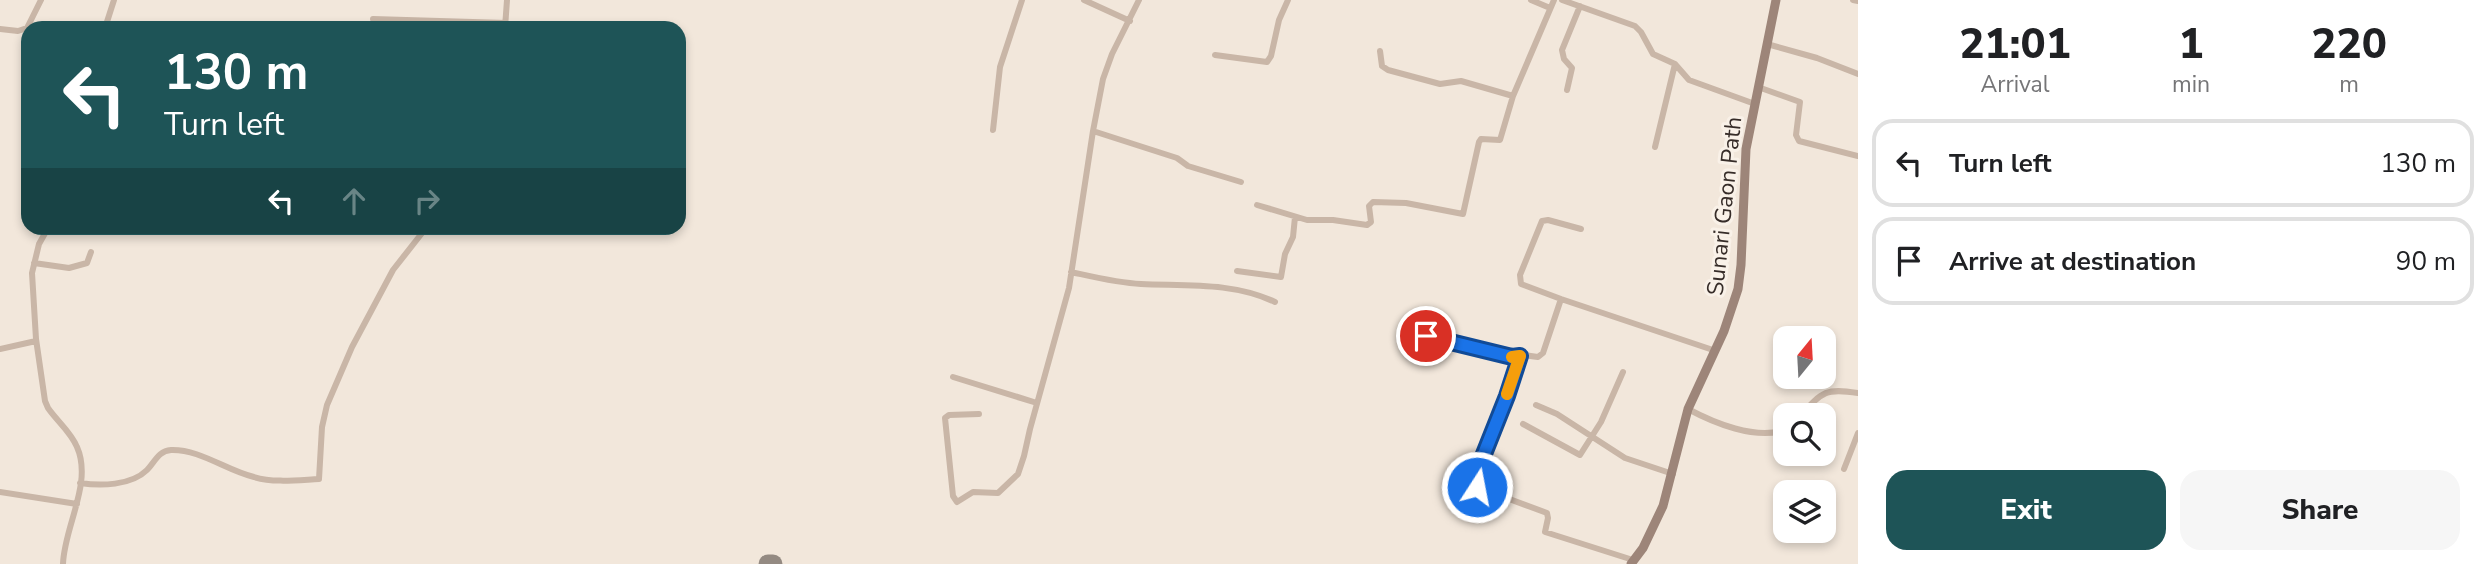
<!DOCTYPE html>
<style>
body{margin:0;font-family:"Nunito Sans",sans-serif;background:#f6f6f6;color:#202124;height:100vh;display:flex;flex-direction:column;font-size:26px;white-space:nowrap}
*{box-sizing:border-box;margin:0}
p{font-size:23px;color:#757577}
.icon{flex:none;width:38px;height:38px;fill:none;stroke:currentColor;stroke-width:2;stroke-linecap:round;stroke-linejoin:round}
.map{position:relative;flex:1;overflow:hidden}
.drawer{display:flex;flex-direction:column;background:#fff;width:630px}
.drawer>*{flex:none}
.hud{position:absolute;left:21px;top:21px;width:665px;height:214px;border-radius:21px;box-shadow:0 4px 10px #0003;background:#1e5457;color:#fff;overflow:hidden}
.needle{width:46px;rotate:18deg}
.fabs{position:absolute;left:1773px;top:326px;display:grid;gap:14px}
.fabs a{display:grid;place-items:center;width:63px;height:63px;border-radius:14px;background:#fff;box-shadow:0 4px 10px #0003;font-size:35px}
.pin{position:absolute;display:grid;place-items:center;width:60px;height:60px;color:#fff;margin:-30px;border:4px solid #fff;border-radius:50%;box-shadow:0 2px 7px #0007}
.me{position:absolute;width:77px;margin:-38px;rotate:11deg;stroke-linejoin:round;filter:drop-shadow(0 0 5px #0008)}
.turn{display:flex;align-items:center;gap:24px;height:147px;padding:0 28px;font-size:32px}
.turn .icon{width:91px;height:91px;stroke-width:2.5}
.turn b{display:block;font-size:49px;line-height:60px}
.lanes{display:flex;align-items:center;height:66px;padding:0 28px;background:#0003;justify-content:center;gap:35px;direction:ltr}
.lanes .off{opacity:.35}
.eta{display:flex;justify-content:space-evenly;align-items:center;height:119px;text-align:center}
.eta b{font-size:42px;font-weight:800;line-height:49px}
.cta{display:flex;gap:14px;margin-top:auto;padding:14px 28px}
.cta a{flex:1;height:80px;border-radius:21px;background:#1e5457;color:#fff;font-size:28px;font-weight:800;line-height:80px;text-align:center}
.cta a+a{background:#f6f6f6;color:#202124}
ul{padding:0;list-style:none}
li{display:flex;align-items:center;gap:21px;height:88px;margin:0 14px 10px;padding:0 14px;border:4px solid #e0e0e0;border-radius:21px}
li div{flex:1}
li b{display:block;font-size:26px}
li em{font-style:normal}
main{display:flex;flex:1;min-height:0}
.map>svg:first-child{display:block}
</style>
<main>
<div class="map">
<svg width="1858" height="564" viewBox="0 0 1858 564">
<rect width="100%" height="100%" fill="#f2e7db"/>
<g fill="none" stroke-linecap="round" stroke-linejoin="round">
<!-- taxiway -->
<path stroke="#948a82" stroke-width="19" d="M768,564h5"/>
<!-- street -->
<path stroke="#c9b6a7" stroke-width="6" d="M1084,0l46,21
M1531,0l19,8
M1562,0l73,26 6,6 12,22 22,10 14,16 66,24
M1853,0l5,1
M373,19l133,4
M105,28l9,-28
M505,28l2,-28
M0,29l18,2 9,-3 14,-28
M1767,44l50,14 41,16
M1380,51l2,15 6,4 52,14 21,-3 52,15
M1215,55l52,7 4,-6 8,-36 9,-20
M1758,87l42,15 -4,33 3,6 59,15
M1567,90l5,-22 -8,-9 -2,-9 18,-44
M993,130l7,-63 22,-67
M1093,131l84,27 11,8 53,16
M1655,147l20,-83
M1257,205l50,15h26l34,5 4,-3 -2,-16 4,-4 33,1 57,11 16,-72 2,-3 19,1 13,-44 41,-96
M48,228l-9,16 -7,29 4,66 9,62 3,7c9,13 23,24 29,39 16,36 -13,80 -14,117
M1581,229l-33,-9 -6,1 -22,54 1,9 40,15 152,51
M34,263l35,5 18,-5 4,-11
M1237,271l44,6 4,-23 8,-17 2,-20
M1071,272c23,5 47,11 70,12 45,2 92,-2 134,18
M1401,331l111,26 11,-2 15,2 5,-4 18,-54
M0,349l36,-8
M1520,356l-47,126 4,5 70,26 1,5 -3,14 88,28
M953,377l84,26
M1536,405l21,9 68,44 48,16
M1688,409c26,14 67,31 97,21
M979,414l-30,1 -4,3 8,78 4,6 16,-10 25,1 20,-19 6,-18 6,-27 39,-141 24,-157 10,-52 9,-25 27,-54
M1801,415c22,-24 25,-27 57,-22
M1523,424l57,31 21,-33 22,-50
M1844,469l14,-36
M80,483c20,3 51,3 67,-13 8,-8 11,-19 24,-20 29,-1 56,21 83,27 20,6 44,3 65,2l3,-52 5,-22 25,-58 41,-77 33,-42
M0,492l77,12"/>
<!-- secondary -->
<path stroke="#9d8579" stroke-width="9" d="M1631,564l12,-16 20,-42 25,-97 36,-78 14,-42 3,-24 5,-116 30,-149"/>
</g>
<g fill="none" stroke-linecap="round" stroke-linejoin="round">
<!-- route casing -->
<g stroke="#114b97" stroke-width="18">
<path id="route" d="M1426,336l86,21 8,-1 -13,40 -33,83 -1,3 4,5"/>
</g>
<!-- route -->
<use href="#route" stroke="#1a73e8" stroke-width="12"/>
<!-- slow -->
<path stroke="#f59e0b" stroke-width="12" d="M1507,394l13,-38 -8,1"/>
</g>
<g text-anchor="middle" stroke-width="6" stroke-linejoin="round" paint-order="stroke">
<!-- street labels -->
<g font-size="23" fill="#362c28" stroke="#f9f1e8">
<text transform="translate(1724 206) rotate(-84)" y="8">Sunari Gaon Path</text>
</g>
</g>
</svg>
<div class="fabs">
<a><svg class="needle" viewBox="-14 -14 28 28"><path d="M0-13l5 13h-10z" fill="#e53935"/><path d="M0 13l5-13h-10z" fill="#757577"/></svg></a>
<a><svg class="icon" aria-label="search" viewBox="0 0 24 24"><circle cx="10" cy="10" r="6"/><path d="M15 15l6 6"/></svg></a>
<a><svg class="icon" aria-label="layers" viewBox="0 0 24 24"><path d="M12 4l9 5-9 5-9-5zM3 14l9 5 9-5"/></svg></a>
</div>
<div class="pin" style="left:1426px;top:336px;background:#d93025"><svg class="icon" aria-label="arrive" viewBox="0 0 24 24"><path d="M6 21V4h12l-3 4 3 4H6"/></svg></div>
<svg class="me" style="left:1477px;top:487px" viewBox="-20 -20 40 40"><circle r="17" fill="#1a73e8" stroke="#fff" stroke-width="3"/><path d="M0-11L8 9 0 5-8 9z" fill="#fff"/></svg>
<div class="hud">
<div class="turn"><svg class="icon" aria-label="left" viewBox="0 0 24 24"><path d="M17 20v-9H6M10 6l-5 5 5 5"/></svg><div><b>130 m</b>Turn left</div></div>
<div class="lanes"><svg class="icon" aria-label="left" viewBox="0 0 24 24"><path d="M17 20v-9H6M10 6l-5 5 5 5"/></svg><svg class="icon off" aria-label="ahead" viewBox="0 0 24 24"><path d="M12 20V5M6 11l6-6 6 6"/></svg><svg class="icon off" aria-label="right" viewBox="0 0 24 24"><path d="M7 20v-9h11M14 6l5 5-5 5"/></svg></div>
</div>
</div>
<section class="drawer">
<div class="eta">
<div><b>21:01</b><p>Arrival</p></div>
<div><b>1</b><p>min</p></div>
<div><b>220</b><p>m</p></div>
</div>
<ul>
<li><svg class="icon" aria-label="left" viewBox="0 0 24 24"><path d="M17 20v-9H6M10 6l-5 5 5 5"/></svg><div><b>Turn left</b></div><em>130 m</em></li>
<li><svg class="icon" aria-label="arrive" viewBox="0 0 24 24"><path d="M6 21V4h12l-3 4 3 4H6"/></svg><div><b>Arrive at destination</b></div><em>90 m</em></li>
</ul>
<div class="cta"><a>Exit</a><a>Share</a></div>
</section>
</main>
